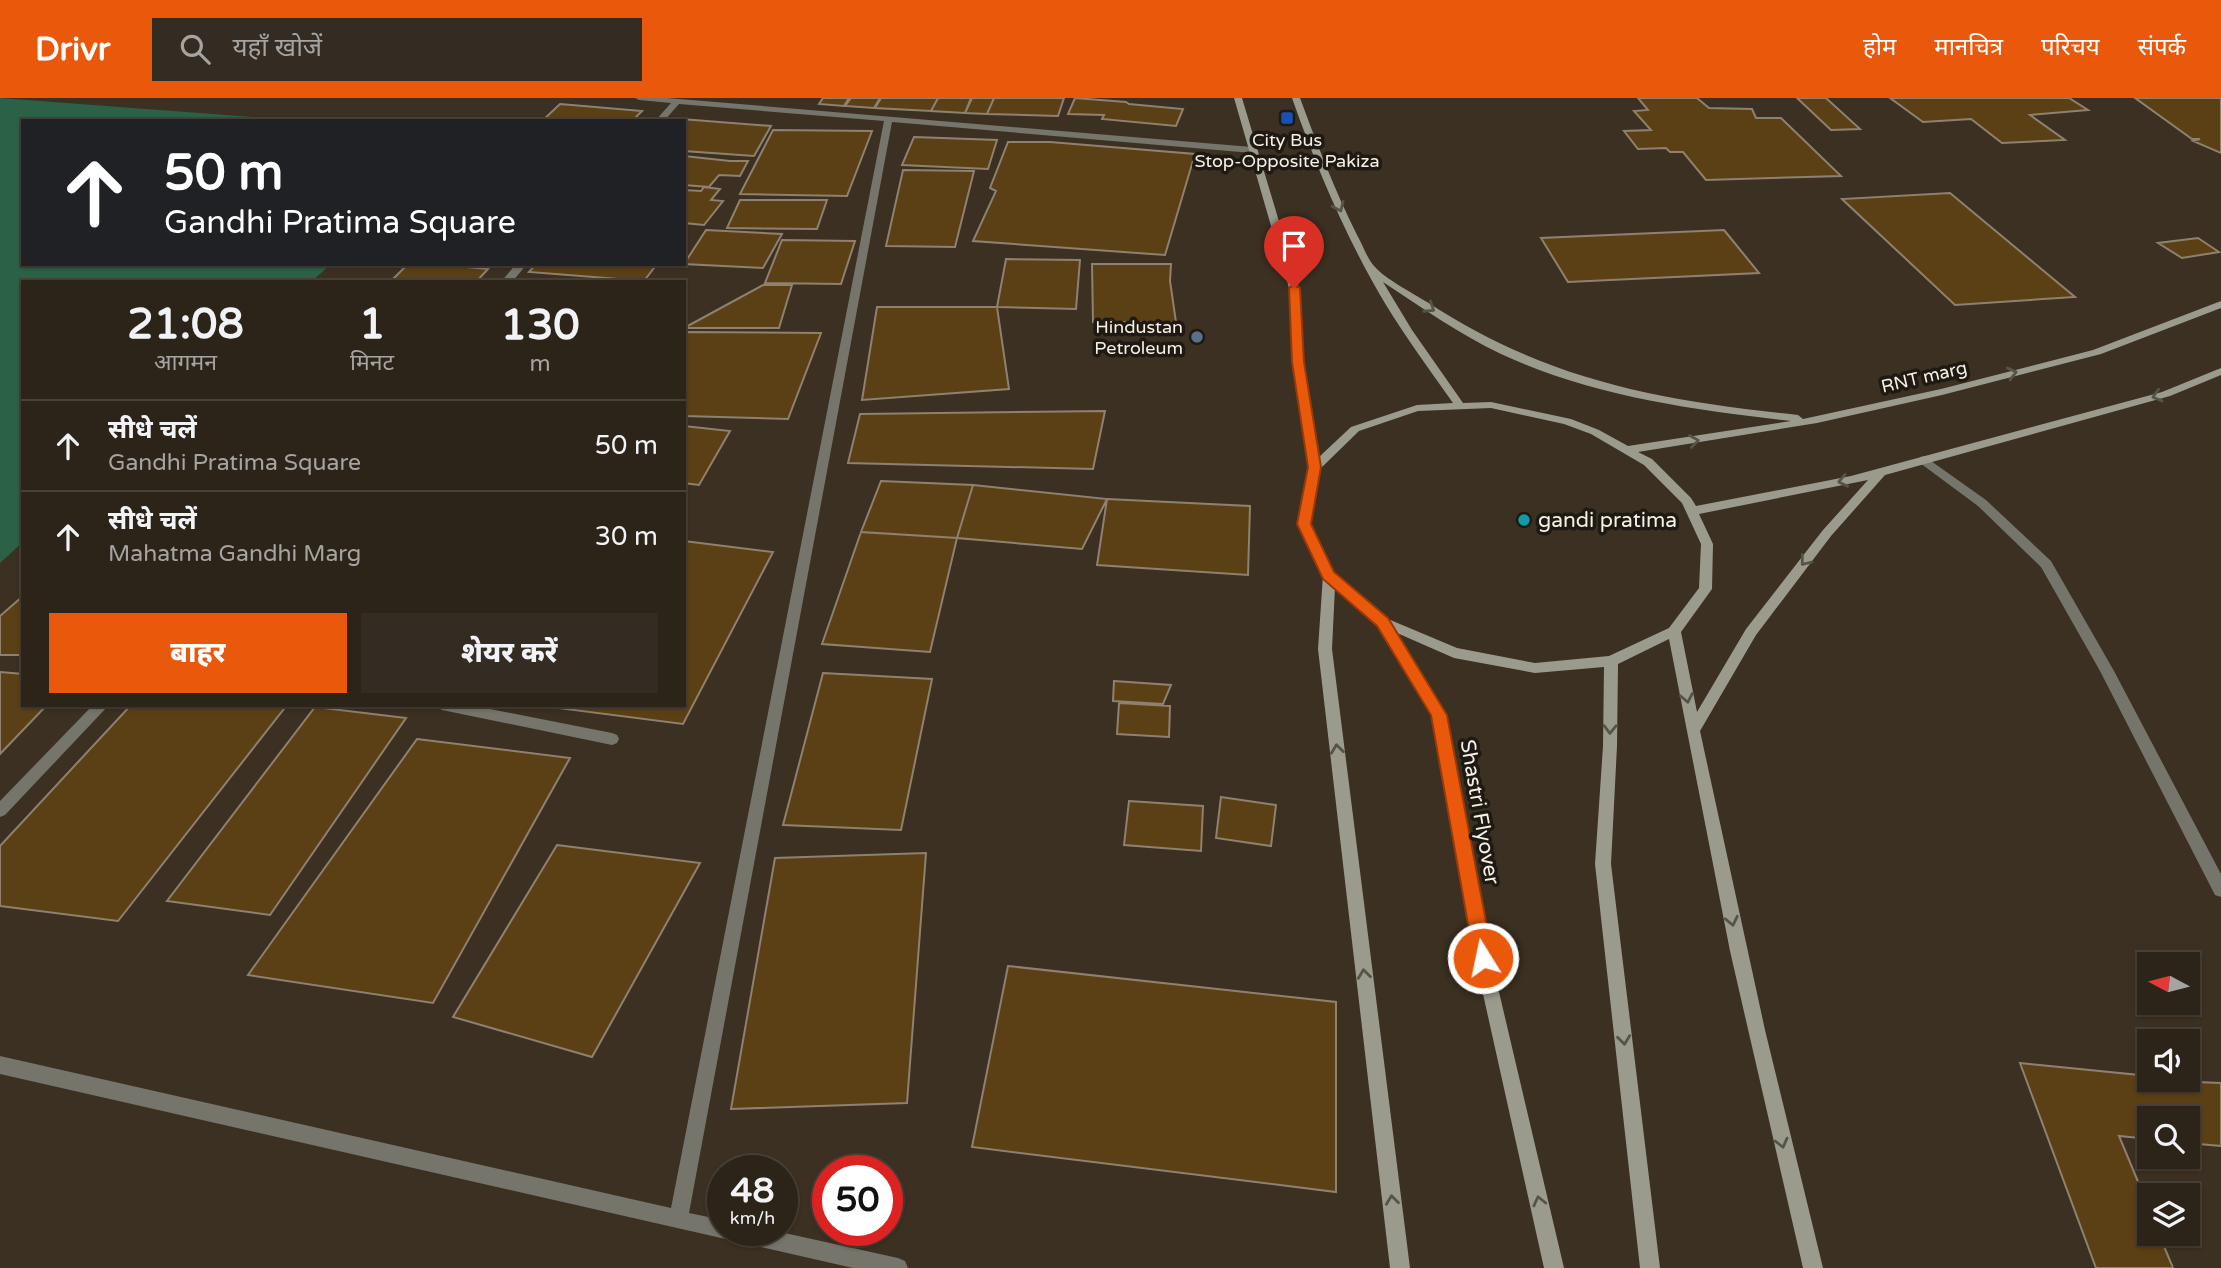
<!DOCTYPE html>
<html lang="hi">
<meta charset="utf-8">
<style>
body{margin:0;font-family:"Varela Round","Noto Sans Devanagari",sans-serif;background:#342c22;color:#f1f3f6;height:100vh;display:flex;flex-direction:column;font-size:26px;white-space:nowrap}
*{box-sizing:border-box;margin:0}
p{font-size:23px;color:#a6a4a2}
.icon{flex:none;width:38px;height:38px;fill:none;stroke:currentColor;stroke-width:2;stroke-linecap:round;stroke-linejoin:round}
.map{position:relative;flex:1;overflow:hidden}
.drawer{position:absolute;left:21px;top:182px;width:665px;height:427px;display:flex;flex-direction:column;background:#2c2419;border-radius:0px;box-shadow:0 2px 5px #0004,0 0 0 2px #484138}
.drawer>*{flex:none}
.banner{position:absolute;left:21px;top:21px;width:665px;height:147px;border-radius:0px;box-shadow:0 2px 5px #0004,0 0 0 2px #484138;background:#202124;color:#fff;overflow:hidden}
.needle{width:46px;rotate:277deg}
.controls{position:absolute;left:2137px;top:854px;display:grid;gap:14px}
.controls a{display:grid;place-items:center;width:63px;height:63px;border-radius:0px;background:#2c2419;box-shadow:0 2px 5px #0004,0 0 0 2px #484138;font-size:35px}
.speed{position:absolute;left:707px;top:1057px;display:flex;gap:14px;font-size:35px;font-weight:700;text-align:center}
.speed>*{display:grid;place-content:center;width:91px;height:91px;border-radius:50%;background:#2c2419;box-shadow:0 2px 5px #0004,0 0 0 2px #484138;line-height:1}
.speed small{font-size:18px;font-weight:400}
.speed .limit{border:10px solid #d22;background:#fff;color:#111}
.pin{position:absolute;display:grid;place-items:center;width:60px;height:60px;color:#fff;margin:-72px -30px;border-radius:50% 50% 50% 0;rotate:-45deg;box-shadow:0 0 7px #0007}
.pin .icon{rotate:45deg}
.me{position:absolute;width:77px;margin:-38px;rotate:350deg;stroke-linejoin:round;filter:drop-shadow(0 0 5px #0008)}
.turn{display:flex;align-items:center;gap:24px;height:147px;padding:0 28px;font-size:32px}
.turn .icon{width:91px;height:91px;stroke-width:2.5}
.turn b{display:block;font-size:49px;line-height:60px}
.eta{display:flex;justify-content:space-evenly;align-items:center;height:119px;text-align:center}
.eta b{font-size:42px;font-weight:800;line-height:49px}
.action{display:flex;gap:14px;margin-top:auto;padding:14px 28px}
.action a{flex:1;height:80px;border-radius:0px;background:#ea580c;color:#fff;font-size:28px;font-weight:800;line-height:80px;text-align:center}
.action a+a{background:#342c22;color:#f1f3f6}
ul{padding:0;list-style:none}
li{display:flex;align-items:center;gap:21px;height:91px;padding:0 28px;border-top:2px solid #484138}
li div{flex:1}
li b{display:block;font-size:26px}
li em{font-style:normal}
header{display:flex;align-items:center;gap:42px;box-sizing:border-box;height:98px;padding:0 35px;background:#ea580c;color:#fff}
header strong{font-size:33px}
nav{display:flex;gap:38px;margin-inline-start:auto;font-size:24px}
.search{width:490px;height:63px;background:#342c22;display:flex;align-items:center;gap:18px;box-sizing:border-box;padding:0 24px;border-radius:0px;color:#a6a4a2;font-size:26px}
.map>svg:first-child{display:block}
</style>
<header>
<strong>Drivr</strong>
<div class="search"><svg class="icon" aria-label="search" viewBox="0 0 24 24"><circle cx="10" cy="10" r="6"/><path d="M15 15l6 6"/></svg>यहाँ खोजें</div>
<nav><a>होम</a><a>मानचित्र</a><a>परिचय</a><a>संपर्क</a></nav>
</header>
<div class="map">
<svg width="2221" height="1170" viewBox="0 0 2221 1170">
<rect width="100%" height="100%" fill="#3b3021"/>
<!-- green -->
<path fill="#2b6247" d="M0,0l306,23h-283v143h308l-20,18h-288v260l-23,21z"/>
<!-- building -->
<path fill="#5c4015" stroke="#8e816f" stroke-width="2" d="M823,0h26l-5,8 -25,-2z
M851,0h29l-6,10 -29,-2z
M881,0h57l-7,13 -56,-3z
M938,0h33l-6,15 -34,-2z
M972,0h22l-7,16 -22,-1z
M994,0h70l-6,18 -71,-2z
M1075,0l51,4 3,2 54,5 -7,17 -74,-7 2,-4 -36,-1z
M1638,0h59l12,10 43,1 4,9h25l60,58 -135,4 -23,-28h-13l-4,-4 -28,1 -14,-18 27,-1 -17,-19 14,-1z
M1797,0h29l34,31 -29,1z
M1890,0h179l19,12 -58,5 35,25 -63,3 -31,-24 -48,3z
M2135,0h86v55l-28,-12 7,-2h-8z
M560,6l82,7 -10,10h-90z
M681,21l90,7 -17,30 -70,-5v-30h-5z
M773,32l99,1 -25,65 -107,-2z
M914,39l83,3 -9,29 -86,-4z
M1008,44h42l145,12 -30,101 -192,-14 23,-50 -6,-3z
M684,58l46,5h18l-8,15 -21,-1 -10,12 -25,-2z
M903,72l71,1 -19,76 -69,-1z
M704,89l16,2 -9,11 12,1 -19,24 -20,-2v-33l17,1z
M1950,95l125,104 -120,8 -113,-106z
M740,102h87l-10,29 -90,-1z
M706,132l76,4 -19,34 -79,-4z
M1724,132l35,43 -191,9 -27,-44z
M2198,140l21,14 -37,6 -24,-15z
M782,142l73,1 -14,43 -76,-1z
M1006,161l74,1 -4,49 -79,-2z
M408,166h26l54,5 -12,13h-86z
M536,166h121l-13,17 -115,-9z
M1092,166h79l-1,17 6,41h-83z
M763,187h29l-13,43h-95z
M877,209h120l12,82 -147,11z
M684,234l137,1 -33,86 -104,-3z
M1105,313l-12,58 -245,-6 12,-49z
M684,328l46,5 -31,54 -15,-2z
M881,383l92,4 -16,53 -96,-6z
M973,387l134,14 -25,50 -125,-11z
M1107,401l143,7 -2,69 -151,-10z
M861,434l96,6 -27,114 -108,-8z
M684,443l89,11 -90,172 -125,-16 1,-3h125z
M23,498v59h-23v-39z
M0,574l23,2v31h24l-47,49z
M823,575l109,6 -31,151 -118,-5z
M1114,583l57,4 -8,19 -50,-3z
M1119,605l51,3 -1,31 -52,-3z
M131,607h156l-169,216 -118,-15v-60z
M315,609l91,11 -136,197 -103,-14z
M417,641l153,19 -137,245 -185,-28z
M1221,699l55,8 -5,41 -55,-8z
M1129,703l74,5 -2,45 -77,-6z
M557,747l143,18 -108,194 -139,-40z
M926,755l-19,250 -176,6 44,-251z
M1008,868l328,36v190l-364,-45z
M2020,965l129,13v4l72,3v63l-33,-3v-25h-39v21l-30,-3 30,72v26h10l14,34h-77z"/>
<g fill="none" stroke-linecap="round" stroke-linejoin="round">
<!-- lane -->
<path fill="#75756c" fill-rule="evenodd" d="M1924,358l62,44 65,61 63,110 107,203v23l-6,-2 -115,-224 -59,-104 -63,-61 -58,-43v-6z"/>
<!-- street -->
<path fill="#75756c" fill-rule="evenodd" d="M635,0h32l585,49 4,3 -4,3 -360,-31 -203,1091 34,7v10h48l127,28 7,3 3,7h-55l-853,-194v-18l671,152 213,-1087 -205,-17 -15,17h-9l16,-18 -32,-3z
M516,166h11l-15,18h-11z
M93,607h16l-104,110 -5,2v-16z
M435,607h35l142,28 5,2 2,4 -2,4 -5,2 -170,-35z"/>
<!-- secondary -->
<path fill="#9b9b8d" fill-rule="evenodd" d="M1234,0h8l57,190 4,74 16,95 32,-30 66,-22 36,-2c-23,-33 -47,-65 -67,-98 -39,-65 -69,-136 -94,-207h8c17,46 35,93 57,137 6,10 10,24 18,32 9,11 39,27 52,35 121,79 231,98 371,113l5,4 138,-30 152,-39 128,-49v7l-120,46 -159,41 -125,28 -179,29 14,7 39,39 5,8 155,-30 311,-84 59,-24v7l-51,21 -285,79 -54,61 -75,99 -56,96 65,299 58,238h-20l-73,-317 -61,-312 -51,25 -1,82 -6,118 49,404h-20l-45,-404 8,-118 1,-79 -69,6 -81,-15 -57,-25 49,82 45,243 73,310h-20l-69,-310 -43,-243 -54,-90 -43,-38 -3,62 78,619h-20l-72,-619 5,-74 -25,-51 11,-57 -16,-105 -4,-74zM1383,184c38,25 76,52 118,72 90,42 192,56 290,67l-163,25 -29,-16 -28,-11 -80,-17 -28,1 -51,-73zM1491,310l73,16 27,10 53,31 38,38 19,41 -2,44 -30,40 -60,28 -74,7 -78,-15 -69,-29 -54,-47 -24,-48 11,-56 38,-37 59,-20zM1868,382l-45,50 -77,99 -49,83 -16,-80 31,-43 1,-45 -14,-30z"/>
</g>
<!-- one-way arrows -->
<defs><path id="oneway-chevron" d="M-2-3.5L2.5 0L-2 3.5" fill="none" stroke-width="1.6" stroke-linecap="round" stroke-linejoin="round" transform="scale(1.75)"/></defs>
<g stroke="#565449">
<use href="#oneway-chevron" transform="translate(1339 109) rotate(66)"/>
<use href="#oneway-chevron" transform="translate(1430 210) rotate(33)"/>
<use href="#oneway-chevron" transform="translate(2012 275) rotate(-14)"/>
<use href="#oneway-chevron" transform="translate(2157 298) rotate(164)"/>
<use href="#oneway-chevron" transform="translate(1694 343) rotate(-8)"/>
<use href="#oneway-chevron" transform="translate(1843 383) rotate(168)"/>
<use href="#oneway-chevron" transform="translate(1805 463) rotate(128)"/>
<use href="#oneway-chevron" transform="translate(1687 600) rotate(79)"/>
<use href="#oneway-chevron" transform="translate(1610 631) rotate(91)"/>
<use href="#oneway-chevron" transform="translate(1337 651) rotate(-97)"/>
<use href="#oneway-chevron" transform="translate(1732 823) rotate(78)"/>
<use href="#oneway-chevron" transform="translate(1364 876) rotate(-97)"/>
<use href="#oneway-chevron" transform="translate(1624 942) rotate(83)"/>
<use href="#oneway-chevron" transform="translate(1782 1045) rotate(76)"/>
<use href="#oneway-chevron" transform="translate(1392 1102) rotate(-97)"/>
<use href="#oneway-chevron" transform="translate(1539 1103) rotate(-103)"/>
</g>
<!-- route -->
<path fill="#ea580c" stroke="#983908" stroke-width="2" d="M1294,187l6,3 4,74 17,105 -10,57 23,48 54,46 59,97 46,243 -3,6 -7,2 -7,-2 -2,-6 -43,-243 -54,-89 -54,-47 -26,-55 11,-57 -16,-105 -3,-74z"/>
<!-- markers -->
<rect fill="#1a4fb4" stroke="#1e1912" stroke-width="2.5" x="1280" y="13" width="14" height="14" rx="3.5"/>
<circle fill="#5c6f8a" stroke="#1e1912" stroke-width="2.5" cx="1197" cy="239" r="7"/>
<circle fill="#0f9aa8" stroke="#1e1912" stroke-width="2.5" cx="1524" cy="422" r="7"/>
<g text-anchor="middle" stroke-width="7" stroke-linejoin="round" paint-order="stroke">
<!-- far-poi labels -->
<g font-size="18" fill="#f6efe5" stroke="#1e1912">
<text x="1287" y="48">City Bus<tspan x="1287" dy="21">Stop-Opposite Pakiza</tspan></text>
<text x="1183" y="235" text-anchor="end">Hindustan<tspan x="1183" dy="21">Petroleum</tspan></text>
</g>
<!-- far-street labels -->
<g font-size="18" fill="#f6efe5" stroke="#1e1912">
<text transform="translate(1924 279) rotate(-13)" y="6">RNT marg</text>
</g>
<!-- poi labels -->
<g font-size="21" fill="#f6efe5" stroke="#1e1912" text-anchor="start">
<text x="1538" y="429">gandi pratima</text>
</g>
<!-- street labels -->
<g font-size="21" fill="#f6efe5" stroke="#1e1912">
<text transform="translate(1480 714) rotate(80)" y="7">Shastri Flyover</text>
</g>
</g>
</svg>
<div class="controls">
<a><svg class="needle" viewBox="-14 -14 28 28"><path d="M0-13l5 13h-10z" fill="#e53935"/><path d="M0 13l5-13h-10z" fill="#a6a4a2"/></svg></a>
<a><svg class="icon" aria-label="sound" viewBox="0 0 24 24"><path d="M4 9h4l5-4v14l-5-4H4zM17 9q2 3 0 6"/></svg></a>
<a><svg class="icon" aria-label="search" viewBox="0 0 24 24"><circle cx="10" cy="10" r="6"/><path d="M15 15l6 6"/></svg></a>
<a><svg class="icon" aria-label="layers" viewBox="0 0 24 24"><path d="M12 4l9 5-9 5-9-5zM3 14l9 5 9-5"/></svg></a>
</div>
<div class="speed"><div>48<small>km/h</small></div><div class="limit">50</div></div>
<div class="pin" style="left:1294px;top:190px;background:#d93025"><svg class="icon" aria-label="arrive" viewBox="0 0 24 24"><path d="M6 21V4h12l-3 4 3 4H6"/></svg></div>
<svg class="me" style="left:1483px;top:860px" viewBox="-20 -20 40 40"><circle r="17" fill="#ea580c" stroke="#fff" stroke-width="3"/><path d="M0-11L8 9 0 5-8 9z" fill="#fff"/></svg>
<div class="banner">
<div class="turn"><svg class="icon" aria-label="ahead" viewBox="0 0 24 24"><path d="M12 20V5M6 11l6-6 6 6"/></svg><div><b>50 m</b>Gandhi Pratima Square</div></div>
</div>
<section class="drawer">
<div class="eta">
<div><b>21:08</b><p>आगमन</p></div>
<div><b>1</b><p>मिनट</p></div>
<div><b>130</b><p>m</p></div>
</div>
<ul>
<li><svg class="icon" aria-label="ahead" viewBox="0 0 24 24"><path d="M12 20V5M6 11l6-6 6 6"/></svg><div><b>सीधे चलें</b><p>Gandhi Pratima Square</p></div><em>50 m</em></li>
<li><svg class="icon" aria-label="ahead" viewBox="0 0 24 24"><path d="M12 20V5M6 11l6-6 6 6"/></svg><div><b>सीधे चलें</b><p>Mahatma Gandhi Marg</p></div><em>30 m</em></li>
</ul>
<div class="action"><a>बाहर</a><a>शेयर करें</a></div>
</section>
</div>
